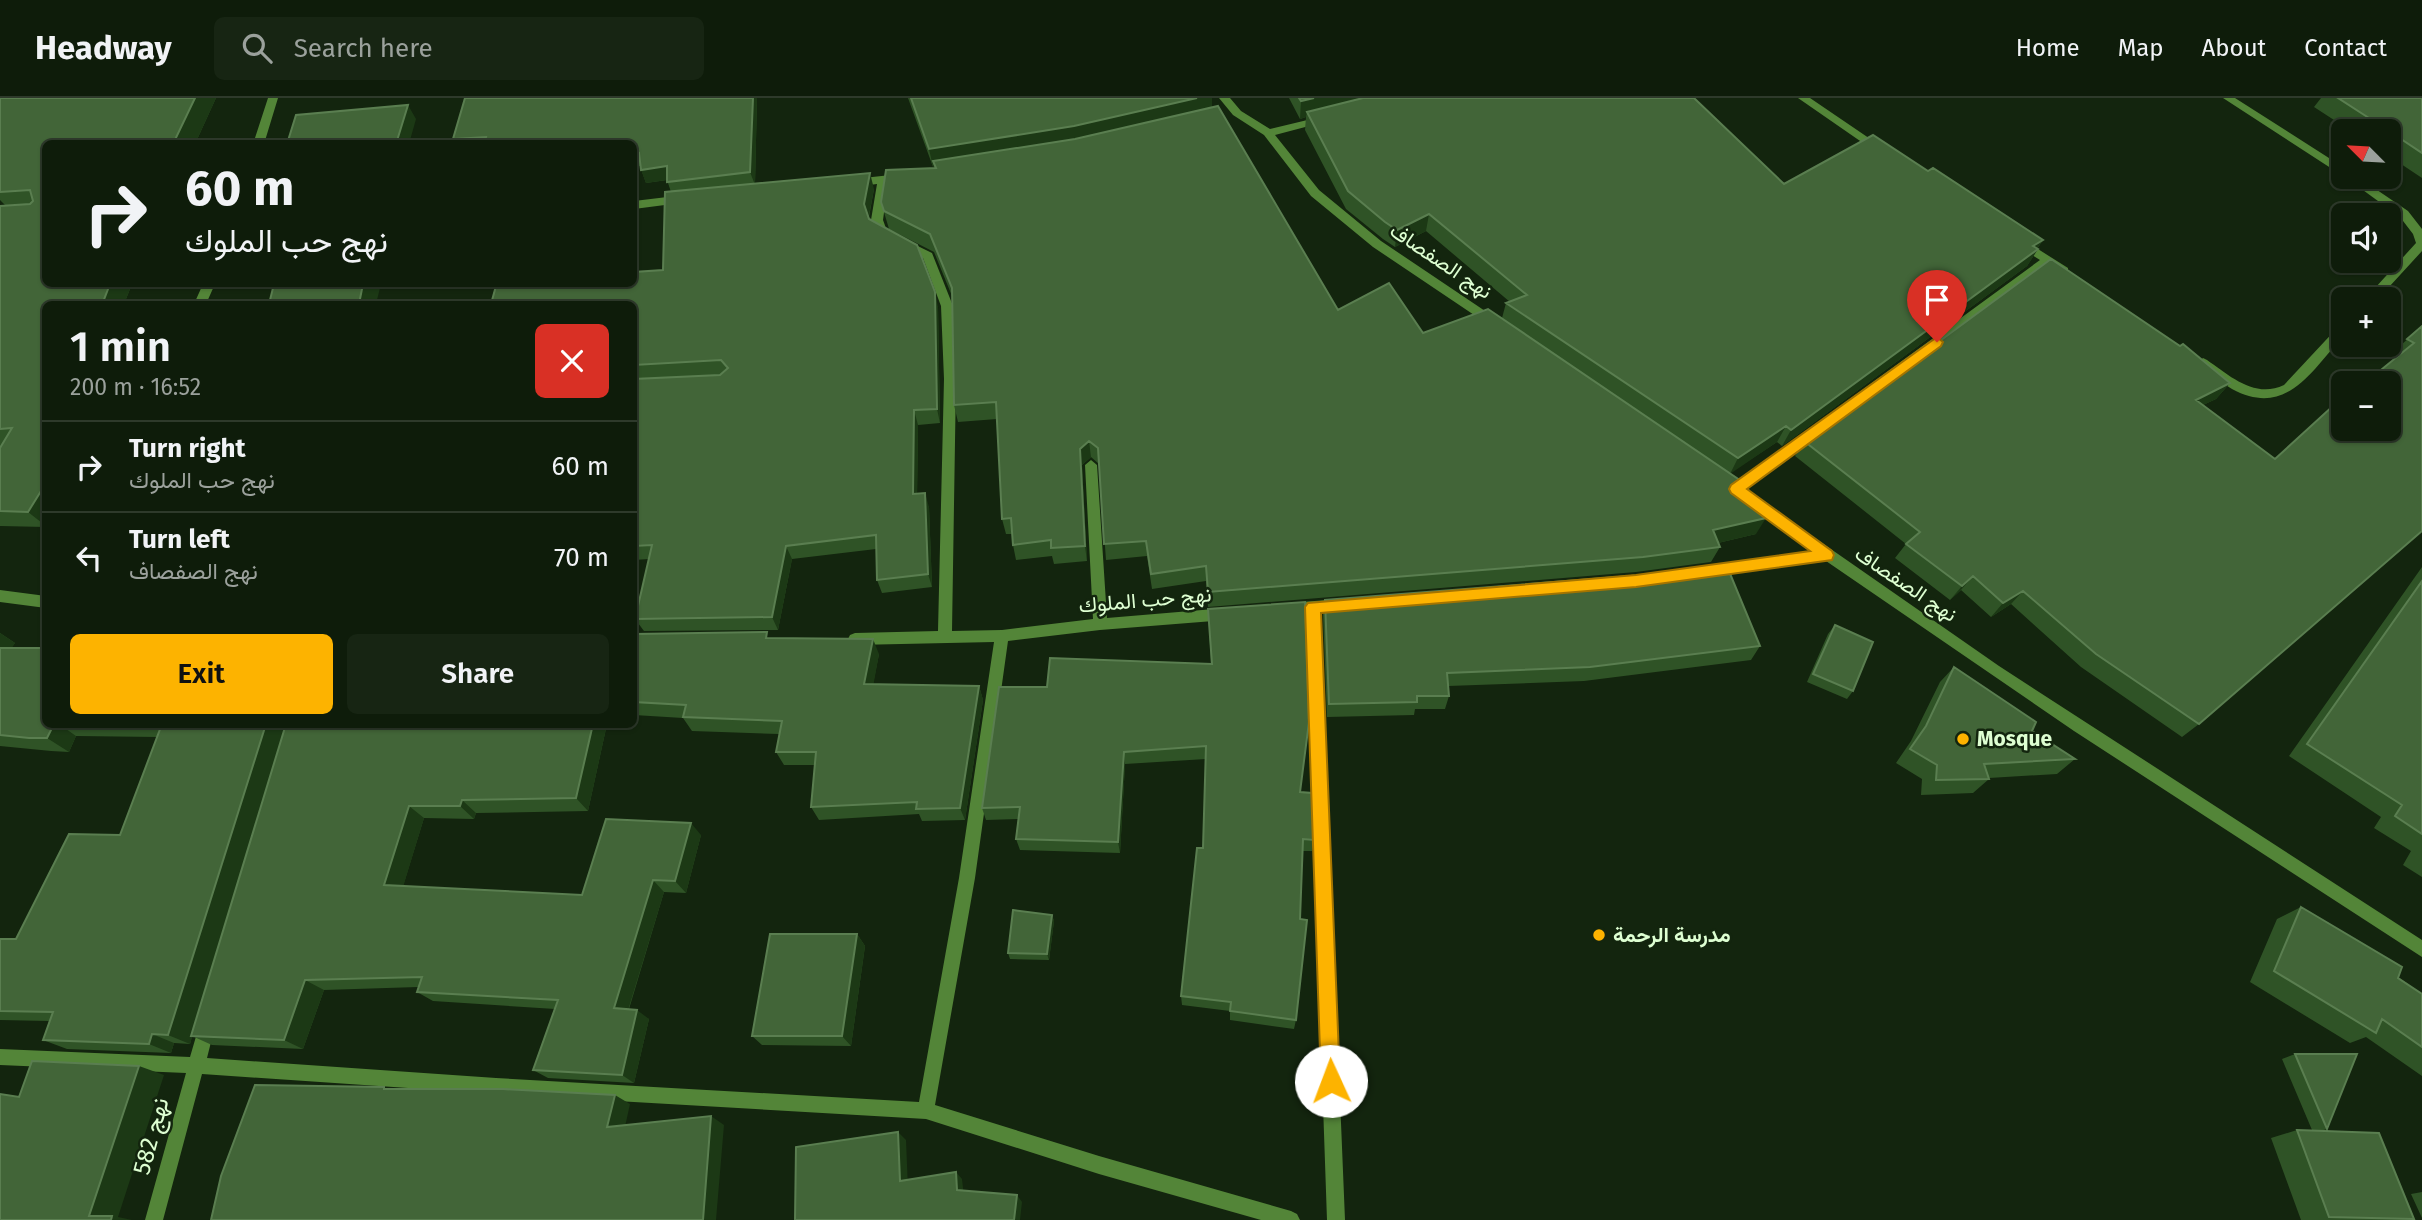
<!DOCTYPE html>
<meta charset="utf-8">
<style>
body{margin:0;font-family:"Fira Sans",Vazirmatn,sans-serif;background:#172513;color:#f1f3f6;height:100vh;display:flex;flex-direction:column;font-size:26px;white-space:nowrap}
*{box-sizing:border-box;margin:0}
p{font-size:23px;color:#9ba19c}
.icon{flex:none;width:38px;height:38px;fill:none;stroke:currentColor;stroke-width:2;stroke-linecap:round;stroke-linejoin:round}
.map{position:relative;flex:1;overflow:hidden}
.panel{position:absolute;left:42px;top:203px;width:595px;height:427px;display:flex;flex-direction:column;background:#0e1c0a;border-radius:10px;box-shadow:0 2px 5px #0004,0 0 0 2px #2e3a2b}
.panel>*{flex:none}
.top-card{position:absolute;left:42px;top:42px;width:595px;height:147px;border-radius:10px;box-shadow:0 2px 5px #0004,0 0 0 2px #2e3a2b;background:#0e1c0a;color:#f1f3f6;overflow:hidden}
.needle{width:46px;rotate:294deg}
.buttons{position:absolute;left:2331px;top:21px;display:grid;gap:14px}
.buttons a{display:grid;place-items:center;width:70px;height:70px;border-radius:10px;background:#0e1c0a;box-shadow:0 2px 5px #0004,0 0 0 2px #2e3a2b;font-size:35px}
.pin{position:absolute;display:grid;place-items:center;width:60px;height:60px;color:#fff;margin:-72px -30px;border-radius:50% 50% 50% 0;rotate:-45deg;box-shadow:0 0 7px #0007}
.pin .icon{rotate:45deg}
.me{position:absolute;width:77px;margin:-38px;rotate:358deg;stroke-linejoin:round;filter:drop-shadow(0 0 5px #0008)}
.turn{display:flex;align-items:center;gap:24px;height:147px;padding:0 28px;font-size:32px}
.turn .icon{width:91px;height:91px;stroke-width:2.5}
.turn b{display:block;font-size:49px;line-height:60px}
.round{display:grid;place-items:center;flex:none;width:74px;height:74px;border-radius:10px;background:#172513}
.summary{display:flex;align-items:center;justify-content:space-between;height:119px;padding:0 28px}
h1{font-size:42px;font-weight:600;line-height:52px}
.button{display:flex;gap:14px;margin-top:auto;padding:14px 28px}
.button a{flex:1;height:80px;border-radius:10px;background:#fdb300;color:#111;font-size:28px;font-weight:600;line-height:80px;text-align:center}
.button a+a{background:#172513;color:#f1f3f6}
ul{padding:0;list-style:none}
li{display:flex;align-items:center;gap:21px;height:91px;padding:0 28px;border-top:2px solid #2e3a2b}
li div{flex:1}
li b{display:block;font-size:26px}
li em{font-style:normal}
header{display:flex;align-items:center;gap:42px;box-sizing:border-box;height:98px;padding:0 35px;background:#0e1c0a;border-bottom:2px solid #2e3a2b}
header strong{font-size:33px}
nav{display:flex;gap:38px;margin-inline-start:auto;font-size:24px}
.search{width:490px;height:63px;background:#172513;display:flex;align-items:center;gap:18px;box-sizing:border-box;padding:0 24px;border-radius:10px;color:#9ba19c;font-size:26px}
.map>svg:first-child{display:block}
</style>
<header>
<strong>Headway</strong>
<div class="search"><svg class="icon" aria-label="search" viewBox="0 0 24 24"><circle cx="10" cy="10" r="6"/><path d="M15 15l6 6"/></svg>Search here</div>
<nav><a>Home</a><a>Map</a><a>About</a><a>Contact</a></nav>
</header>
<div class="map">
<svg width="2422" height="1122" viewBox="0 0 2422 1122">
<rect width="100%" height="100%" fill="#13250e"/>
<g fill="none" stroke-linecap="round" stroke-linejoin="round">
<!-- minor -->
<path fill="#538538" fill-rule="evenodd" d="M268,0h10l-14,46h-11z
M1219,0h11l11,13 29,18 54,-13 4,1v4l-53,14 44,55 62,51 116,78v6h-8l-116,-78 -62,-51 -47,-61 -31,-20z
M1798,0h12l75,51 -1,3h-8z
M2223,0h12l108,69v9z
M900,76l4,1v6l-16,2 -5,37 4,11 45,22 21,53 3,73 -4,252 50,-1 91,-11 -8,-154 6,-5 6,5 10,153 119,-10 5,2 2,4 -2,4 -5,2 -126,10 -92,11 -33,237 -40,227 164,51 192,55 6,3 3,6h-39l-162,-46 -173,-55 -430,-25 -294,-20 -39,146h-18l41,-147 -186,-8v-16l190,8 12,-41 6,-2 6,2 2,6 -9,36 289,20 423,24 40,-224 35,-236 -139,3 -5,-2 -2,-4 2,-4 5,-2 83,-2 6,-252 -3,-73 -18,-48 -47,-25 -5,-13 6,-36 -23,3 -6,-4 6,-4z
M2345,79h13l50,34 14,18v22l-44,48h-13l51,-56 -3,-9 -13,-17z
M684,97l6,4 -2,3 -54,7v-8z
M2022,141l46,29v6h-8l-12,-8 -302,224 253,176 423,274v17l-348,-226 -248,-170 -116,16 -5,-2 -2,-4 2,-4 5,-2 103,-13 -75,-54 -7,-9 1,-4 308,-225 -22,-14v-6z
M203,186h12l-9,20h-12z
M2343,227v11c-32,36 -57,82 -111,53 -11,-7 -27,-15 -35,-26l6,-5 4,2c23,16 48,39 77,25l55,-59z
M0,492l46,6v12l-46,-6z
M1341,501l5,2 2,4 -2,4 -26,3 25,608h-18l-21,-607h-23l-2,-4 2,-4 5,-2z"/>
</g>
<!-- wall -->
<path fill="#2f5326" d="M0,0h216l-21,46h-149v140h86l-8,20h-78v223l-46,-1v-78l1,-2h-1v-240l5,-1 -5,-5z
M757,0l-2,86 119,5 -5,28 69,90 2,116 -22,2 -1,69 12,13 3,80 -50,6 -5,-13 -1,-31 -84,10 -14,71 -134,1 -9,-12 14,-60 -15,1v-256l29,-34 8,-78 -4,-12 -21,3 -6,-17h-6v-22h-179l-2,-5z
M908,0h304v9l126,203 85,23 79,-15 4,-15 4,-1 -84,-71 -31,16 -12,-8 -37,-30 -41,-79 1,-13 -6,2 -11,-21h405l90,86 144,-13 115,69 -6,9h1l-11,17 -245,180 -5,-4 -47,31 26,61 -38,9 2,4 -9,15 -75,10 -428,35 -2,-26 -54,8 -5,-33 -41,4 -7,-96 -8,-7 -9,8 5,96 -33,3 -2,-8 -36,4 -3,-15 -1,-11h-6l-4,-15 -5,-100 -39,3 -4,-17 -2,-109 -18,-44 -45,-23 -8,-27 54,-34 -1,-2 -1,1z
M2321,0h101v80l-33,-22v-25h-38l-37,-24z
M2422,228v205l-223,193 -17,13 -101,-70 -70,-63 -20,13 -30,-27 -11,10 -55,-42 11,-14 -111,-88 9,-15 426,-58 -14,16 -13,6 72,54 121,-101 -6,-3z
M2422,469v310l-19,-12 8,-14 -37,-23 7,-11 -92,-61z
M1325,502l435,46 -9,14 -167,21 -136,5 1,10 -4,13h-30l-1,6 -87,2 -4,-103z
M1208,511l92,183 14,48 -2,11h-10l-6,169 -2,9 -64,-9v-9l-48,-6 -1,-9 22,-148 3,-89 -81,5 -5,89 -100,-3 -4,-11 2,-20 -32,1 -4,-12 65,-121 164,-23z
M1835,527l18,66 -6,8 -40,-17 21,-48z
M0,535l15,10 -4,5 35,76h561l-19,87 -112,2 -2,6 -50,-1 -21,68 179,9 119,-60 -15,58 -22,-1 -35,117 20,10 -15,64 -86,-5 -15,-8 22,-61 -122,-8 -16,-9 1,-5 -94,3 -21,59 -91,-4 -20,-9 -2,8 -16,-1 -3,10 -104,-4 -24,-9 6,-19 -49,-1v-81h16l104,-104 38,-98 -82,-1 -7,16 -18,-1 -51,-5z
M634,536l136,4 109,16 -6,30 106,2 4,14 -18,120 -43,1 -3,-7 -100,6 -8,-13 4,-42h-31l-8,-13 3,-18 -87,-3 -9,-13 -49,-3z
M1954,569l78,64 43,28 -18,15 -68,4v1l-16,14 -52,2 1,-16 -26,-16 15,-22 29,-59z
M2301,809l121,87v82l-56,-39 -16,6 -100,-61 27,-63z
M1052,817l2,6 -5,39 -39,-1 -2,-6z
M857,836l8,12 -14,100 -89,-1 -10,-9z
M2295,956l32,75 -6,2 93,88 -6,1h-107l-30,-82 26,-8h15l-30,-71z
M2422,1094v26l-11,-24z"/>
<!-- shaded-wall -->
<path fill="#1c3915" d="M195,0h21l-21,46h-22z
M753,0h4l-2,87 -5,-13z
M1197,0h15v15l-277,53 -2,-5 1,5 -1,1 -4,-18z
M1314,0h68l-75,14 -1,5 -6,2 1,-18z
M408,7l8,14 -7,25h-13z
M667,68l6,13 -27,4 -5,-13z
M870,75l4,16 -6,31 -4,-16z
M1429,116l-3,17 -31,16 2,-17z
M2043,142l-8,12 3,-3 -11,17 -245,180 9,-16 242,-184z
M110,186h22l-8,20h-30z
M363,186h18l-5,20h-17z
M935,194l3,15 2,116 -3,-14z
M2230,285l-14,16 -35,16 15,-15z
M914,312l4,15 -1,83 -4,-14z
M1786,328l-9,16 -47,32 8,-16z
M1089,343l2,16 -9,8 5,96 -2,-15 -5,-97z
M46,385v43l-18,-14z
M925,395l4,14 3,80 -4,-13z
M1766,420l-10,16 -51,12 8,-16z
M786,448l6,13 -14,71 -6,-13z
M1973,478l-12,14 -11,10 12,-14z
M2023,493l-12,13 -20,13 12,-14z
M0,535l15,10 -13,20 -2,-1z
M873,541l6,15 -8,44 -7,-14z
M979,588l4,14 -18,120 -5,-12z
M54,626h5l17,12 -7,16 -22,-14z
M266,626h21l-97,320 -22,-9z
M593,626h14l-19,87 -12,-13z
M1124,654l1,12 -5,89 -2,-11z
M462,702l14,13 -2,6 -14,-13z
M409,708l15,12 -24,79 -16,-12z
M691,725l10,12 -15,58 -11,-12z
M653,782l11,12 -38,125 -12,-9z
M1052,817l2,6 -5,39 -2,-6z
M857,836l8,12 -14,100 -9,-10z
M305,882l19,10 -21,59 -19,-9z
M637,912l12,9 -15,64 -12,-8z
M152,936l22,9 -3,10 -22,-9z
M139,968l25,9 -46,142 14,3h-26l-17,-4z
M615,997l15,9 -7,32 -16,-9z
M711,1018l13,9 -8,95h-13z
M898,1034l8,8 2,49 -8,-8z
M956,1074l6,7 2,18 -7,-7z
M1017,1097l5,7 -2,18h-6z"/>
<!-- building -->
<path fill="#426538" stroke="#5a7e50" stroke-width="2" d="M0,0h195l-22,46h-127v140h64l-7,18 -8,1 -1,1h-48v179l-18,29 -28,-1v-63l12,-20 -12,1v-223l30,-2 3,-3 -3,-11 -30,2z
M465,0h288l-3,74 -83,10v-16l-26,4 -2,-17 -5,1v-10h-150l2,-7 -33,2z
M911,0h286l-123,28 -145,23z
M1299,0h15l-13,3z
M1363,0h331l90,86 89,-49 55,36 5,-3 110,72 -10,6 5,3 -247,181 -5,-4 -48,32 -232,-155 21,-8 -98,-81 -32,16 -12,-8 -37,-31 -41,-79z
M2338,0h84v55l-33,-22z
M408,7l-12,39h-109l9,-29z
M1218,8l120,204 51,-27 34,50 65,-24 256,174 22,35 -53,12 7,17 -77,10 -435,35 -2,-26 -55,8 -5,-33 -42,3 -6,-96 -9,-7 -9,8 5,97 -34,2v-8l-38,5 -2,-27 -9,1 -6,-117 -42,3 -2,-117 -22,-54 -46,-23 -3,-9 5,-32 50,-2 -3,-7 142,-22z
M870,75l-6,31 5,15 48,26 18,47 2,117 -23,1 -1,84 12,-1 3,81 -51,6 -1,-45 -90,11 -14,71 -137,2 17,-74 -18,1v-167l86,-4 8,-7 -7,-8 -87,5v-61h-143l5,-18 14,-2h124v-12l29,-2 2,-78z
M2051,161l129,87 3,-2 47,39 -34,17 79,59 59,-54 3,2 6,-6v28h46v-46h-24l49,-40 -7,-4 15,-13v205l-223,193 -103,-70 -73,-63 -20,12 -30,-27 -11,10 -56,-42 14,-12 -116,-91z
M274,186h89l-4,20h-90z
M1726,466l34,82 -170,21 -143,6 2,23h-32v6l-88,2 -4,-104 318,-25z
M2422,483v253l-27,-18 7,-11 -95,-61z
M1305,504l4,120 -9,70 12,1 2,47 -11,-1 -3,80 7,1 -11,100 -66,-9 1,-9 -50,-6 16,-148h6l3,-102 -82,6 -6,90 -102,-3 4,-32 -38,1 17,-121h48l3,-29 162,6 -4,-55z
M1835,527l38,17 -20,49 -40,-17z
M767,534l-1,6 107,1 -9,45 115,2 -19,122 -44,1 1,-7 -106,5 5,-55h-40l6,-31 -99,-4 3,-12 -52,-3v-68z
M0,550h46v76h8l-7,14h-18l-29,-3z
M1954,569l82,55 -4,9 43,28 -91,5 5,15 -53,1 1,-15 -27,-16 16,-23z
M162,626h104l-98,311 -16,-1 -3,10 -106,-4 10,-28 -53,-1v-72h16l53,-105 51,1z
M286,626h307l-17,74 -114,2 -2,6h-51l-25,79 198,10 24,-76 85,4 -16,58 -22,-1 -39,128 23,2 -15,65 -89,-5 25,-70 -141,-8 5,-15 -117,3 -21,60 -93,-4z
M2301,809l101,60 -4,11 24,16v53l-40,-28 -6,14 -102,-62z
M1013,812l39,5 -5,39 -39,-1z
M770,836h87l-15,102h-90z
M2295,956h62l-30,75z
M32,963l107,5 -50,150h23l-1,4h-111v-126l19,3z
M255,987l129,2v2h119l112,6 -8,32 104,-11 -8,104h-492l10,-44z
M2297,1032l82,3 35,86 -85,-2z
M898,1034l2,49 56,-9 1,18 60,5 -3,25h-219l1,-73z"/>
<!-- route -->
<path fill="#fdb300" stroke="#a47400" stroke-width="2" d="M1937,239l6,5 -2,4 -194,143 85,62 2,4 -2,5 -196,27 -315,26 19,468 -3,6 -6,3 -7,-3 -3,-6 -16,-474 3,-4 328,-28 174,-24 -79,-58 -2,-4 2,-4z"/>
<!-- markers -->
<g fill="#fdb300" stroke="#13250e" stroke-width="2.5">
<circle cx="1963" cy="641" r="7"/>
<circle cx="1599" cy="837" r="7"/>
</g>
<g text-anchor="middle" stroke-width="5" stroke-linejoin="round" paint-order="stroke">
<!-- street labels -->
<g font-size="21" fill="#deffd2" stroke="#13250e">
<text transform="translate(1441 163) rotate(34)" y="7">نهج الصفصاف</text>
<text transform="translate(1906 486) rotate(34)" y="7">نهج الصفصاف</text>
<text transform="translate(1145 502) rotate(-5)" y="7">نهج حب الملوك</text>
</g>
<!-- poi labels -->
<g font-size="21" font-weight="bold" fill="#deffd2" stroke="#13250e" text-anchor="start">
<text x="1977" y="648">Mosque</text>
<text x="1613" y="844">مدرسة الرحمة</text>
</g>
<!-- near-street labels -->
<g font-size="24" fill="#deffd2" stroke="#13250e">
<text transform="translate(151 1038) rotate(-75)" y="8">نهج 582</text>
</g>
</g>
</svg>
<div class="buttons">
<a><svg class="needle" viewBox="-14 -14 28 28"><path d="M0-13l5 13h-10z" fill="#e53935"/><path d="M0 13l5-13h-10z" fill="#9ba19c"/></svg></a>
<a><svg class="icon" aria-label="sound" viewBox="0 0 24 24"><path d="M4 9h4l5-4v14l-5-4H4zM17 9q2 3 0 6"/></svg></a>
<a>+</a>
<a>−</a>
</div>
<div class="pin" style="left:1937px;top:244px;background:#d93025"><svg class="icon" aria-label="arrive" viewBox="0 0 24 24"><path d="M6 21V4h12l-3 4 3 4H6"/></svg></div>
<svg class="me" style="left:1331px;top:983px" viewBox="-20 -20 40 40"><circle r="19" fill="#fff"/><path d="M0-13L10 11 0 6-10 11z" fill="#fdb300"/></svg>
<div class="top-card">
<div class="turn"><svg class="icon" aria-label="right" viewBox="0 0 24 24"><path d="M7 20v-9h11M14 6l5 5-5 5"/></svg><div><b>60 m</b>نهج حب الملوك</div></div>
</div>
<section class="panel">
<div class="summary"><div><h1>1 min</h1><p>200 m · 16:52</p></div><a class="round" style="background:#d93025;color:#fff"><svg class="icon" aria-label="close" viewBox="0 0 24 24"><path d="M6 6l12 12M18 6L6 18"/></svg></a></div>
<ul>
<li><svg class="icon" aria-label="right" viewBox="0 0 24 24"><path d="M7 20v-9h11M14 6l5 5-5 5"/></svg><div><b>Turn right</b><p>نهج حب الملوك</p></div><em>60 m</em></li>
<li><svg class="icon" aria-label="left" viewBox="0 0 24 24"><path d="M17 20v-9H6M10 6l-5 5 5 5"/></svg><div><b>Turn left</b><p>نهج الصفصاف</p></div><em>70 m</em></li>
</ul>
<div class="button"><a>Exit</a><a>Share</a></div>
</section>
</div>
